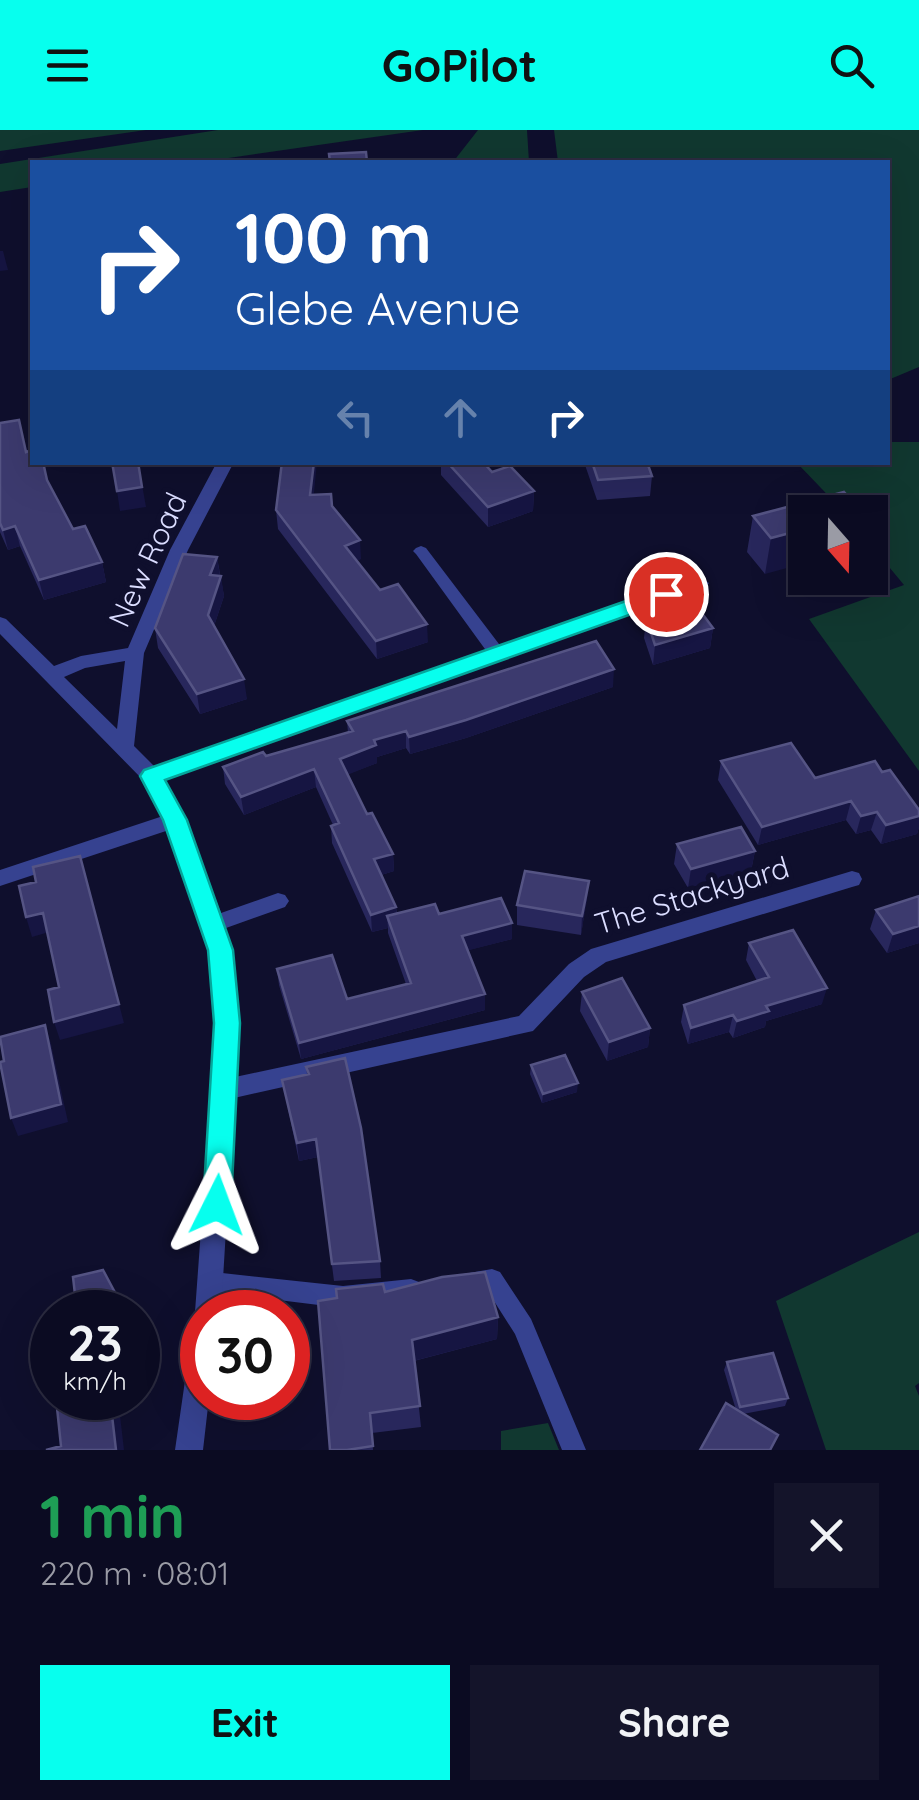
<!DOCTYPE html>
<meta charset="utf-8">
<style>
body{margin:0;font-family:Quicksand,sans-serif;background:#14142a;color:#f1f3f6;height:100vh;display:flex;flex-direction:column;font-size:38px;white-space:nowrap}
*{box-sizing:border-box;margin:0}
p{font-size:32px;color:#9a9ba5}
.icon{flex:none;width:55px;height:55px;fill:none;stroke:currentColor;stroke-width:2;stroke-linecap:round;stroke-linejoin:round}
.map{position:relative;height:1320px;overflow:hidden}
.sheet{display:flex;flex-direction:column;background:#0b0b22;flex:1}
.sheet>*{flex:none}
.guide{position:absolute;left:30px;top:30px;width:860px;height:305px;border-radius:0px;box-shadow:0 10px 40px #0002,0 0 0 2px #2b2b40;background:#1a4fa0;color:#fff;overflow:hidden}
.needle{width:65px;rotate:160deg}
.buttons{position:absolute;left:788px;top:365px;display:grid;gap:20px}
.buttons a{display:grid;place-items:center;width:100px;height:100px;border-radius:0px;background:#0b0b22;box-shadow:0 10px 40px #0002,0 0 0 2px #2b2b40;font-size:50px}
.speed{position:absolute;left:30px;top:1160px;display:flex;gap:20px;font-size:50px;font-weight:700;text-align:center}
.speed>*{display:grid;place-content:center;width:130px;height:130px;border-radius:50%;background:#0b0b22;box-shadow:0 10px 40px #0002,0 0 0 2px #2b2b40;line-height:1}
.speed small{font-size:25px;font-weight:400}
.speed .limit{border:15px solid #d22;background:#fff;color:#111}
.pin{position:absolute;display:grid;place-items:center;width:85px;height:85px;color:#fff;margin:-42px;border:5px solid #fff;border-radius:50%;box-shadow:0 2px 10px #0007}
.me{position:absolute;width:110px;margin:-55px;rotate:3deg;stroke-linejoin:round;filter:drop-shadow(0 0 8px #0008)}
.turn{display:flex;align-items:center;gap:35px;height:210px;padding:0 40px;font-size:45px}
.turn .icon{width:130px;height:130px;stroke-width:2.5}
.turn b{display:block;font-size:70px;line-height:85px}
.lanes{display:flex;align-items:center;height:95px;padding:0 40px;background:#0003;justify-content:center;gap:50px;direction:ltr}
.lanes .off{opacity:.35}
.round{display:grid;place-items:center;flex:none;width:105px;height:105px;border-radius:0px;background:#14142a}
.headline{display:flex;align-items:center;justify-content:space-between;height:170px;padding:0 40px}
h1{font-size:60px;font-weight:700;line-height:75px;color:#1e9e55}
.action{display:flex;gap:20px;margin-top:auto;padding:20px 40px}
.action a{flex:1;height:115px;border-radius:0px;background:#07ffee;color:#111;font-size:40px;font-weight:700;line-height:115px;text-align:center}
.action a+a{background:#14142a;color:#f1f3f6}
header{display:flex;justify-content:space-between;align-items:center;height:130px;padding:0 40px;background:#07ffee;color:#111;font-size:45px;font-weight:700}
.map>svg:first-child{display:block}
</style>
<header><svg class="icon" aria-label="menu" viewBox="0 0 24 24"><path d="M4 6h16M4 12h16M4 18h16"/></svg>GoPilot<svg class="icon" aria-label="search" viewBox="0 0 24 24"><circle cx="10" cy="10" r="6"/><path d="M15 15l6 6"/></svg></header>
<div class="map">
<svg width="919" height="1320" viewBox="0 0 919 1320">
<rect width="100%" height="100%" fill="#0f0f2d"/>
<!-- green -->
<path fill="#113830" d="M0,0h146l-146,21z
M218,0h205l-222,32h-169v25l-32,5v-28z
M478,0h49l2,32h-76z
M554,0h365v237l-31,13v-218h-330z
M888,312h31v329l-110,-152 95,-34 -34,-41v-32h-26l-47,-49 91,-1z
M919,1102v151l-4,3 4,10v54h-93l-50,-149z
M548,1293l11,27h-58v-19z"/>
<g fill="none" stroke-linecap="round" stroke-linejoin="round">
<!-- service -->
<path fill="#364290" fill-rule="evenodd" d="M421,416l5,2 76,100 2,4 -2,4h-12l-74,-102 -3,-3 3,-3z
M492,1139l8,3 31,47 55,131h-24l-47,-116 -28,-44 -21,2 -8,-3 -3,-7 3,-7z
M213,1142l130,14 68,-7 8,3 3,7 -3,7 -8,3 -68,9 -130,-16 -8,-3 -3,-7 3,-7z"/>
<!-- minor -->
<path fill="#364290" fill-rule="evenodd" d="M217,332h17l-46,88 -44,103 -10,93 21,21 539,-188 6,-2 9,6 -3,4 -542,192 21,41 36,93 57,-20 7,2 4,6 -4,6 -59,21c13,49 12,99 9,149l284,-61 50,-52 22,-15 261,-78 7,2 3,6 -3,6 -7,2 -246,75 -22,15 -51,54 -299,67 -13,214h-19v10l-7,-10 21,-289 -6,-72 -41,-121 -169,56v-16l163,-54 -19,-35 -144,-147v-17l6,2 48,47 27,-10 47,-8 42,-98zM125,531l-8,68 -53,-52 21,-9z
M202,1210v58h7l-6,52h-28l14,-97 4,-9z"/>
</g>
<!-- wall -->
<path fill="#28275c" d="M0,293l26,29 22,30 25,47 29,33 4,20 -62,18 -24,-54 -12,4 -8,-18z
M441,332h42l9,10 42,19 -1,20 -45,16 -47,-52z
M584,332h63l5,14 -2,20 -53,4z
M844,362l-79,82 -18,-22 6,-36z
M314,365l18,11 29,53 -5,1 24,30 48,52 -51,17 -99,-130 -2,-19z
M217,427l7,39 -10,30 33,73 -47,15 -42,-66 -3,-20z
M646,488l67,10 -3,20 -57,17 -9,-27z
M613,557l-147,51 -56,16 -4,-6 -29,9v6l-29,11 19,40 26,40 1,17 -13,4 15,32 1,7h42l73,25 -44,11 17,44v16l-184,49 -22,-74 -2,-16 70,30 59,-15 -18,-51v-5l-16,4 -40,-89 -1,-17 2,-1 -17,-38 -72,28 -19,-31 -2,-17 43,-11 82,-23 -1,-12z
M721,631l94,17 67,-6 37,38v17l-2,7 -36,10 -10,-14 -15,4 -10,-14 -88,25 -40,-65z
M677,714l78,7 -4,20 -63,17 -14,-24z
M589,751l-8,54 -64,-10v-20z
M919,766v47l-32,10 -17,-24 6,-19z
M749,813l73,61 -56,17 -1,6 -32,11 -4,-6 -41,12 -7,-22 3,-17 73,-24 -11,-21z
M582,862l68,36 -2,19 -41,14 -27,-50z
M531,935l46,27 -35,11 -12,-29z
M306,937l74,194 1,17 -47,3 -16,-124 -19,4 -17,-81 25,-6z
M385,1162l113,25 -1,22 -83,22 7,66 -49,6 1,17h-43z
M727,1232l61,36 -3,8 -42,8 -7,-4 -12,-40z"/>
<!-- shaded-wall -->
<path fill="#161542" d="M0,121h3l5,19 -8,1z
M138,332l8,45 -26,4 -3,-20z
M314,332h3l-5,51 -2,-18z
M534,361l-1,20 -45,16v-20z
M15,396l5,20 -12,4 -5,-20z
M805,399v34l-40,11 6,-36z
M360,410l1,19 -15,5 -1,-18z
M217,427l3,19 -10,-1z
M102,432l4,20 -62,18 -5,-20z
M221,446l3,20 -13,39 -3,-20z
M427,494l1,18 -51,17 -1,-18z
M713,498l-3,20 -57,17 2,-20z
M614,539l-1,18 -147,51 -56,16 -1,-17z
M244,549l3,20 -47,15 -3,-20z
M406,601v17l-29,9v6l-35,14 -2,-18 34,-19z
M314,639l2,18 -72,28 -3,-18z
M851,671l-5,19 -88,25 4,-18z
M877,682l-6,18 -15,4 5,-18z
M919,686v11l-2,7 -36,10 5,-19z
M755,721l-4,20 -63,17 3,-19z
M393,724l1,17 -19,6 -1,-18z
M589,751l-2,19 -6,35 1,-19z
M396,777l1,17 -10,-8 1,12 -16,4 -1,-17z
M43,783l6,19 -17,5 -6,-20z
M512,793v16l-50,13v-16z
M919,796v17l-32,10 6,-19z
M827,858l-5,16 -56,17 -1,6 -32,11 4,-17 29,-15z
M485,864v16l-184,49 -2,-16z
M119,874l5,19 -64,17 -6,-18z
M733,885l-4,17 -41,12 3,-16z
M45,895l6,19 17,78 -50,14 -7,-18z
M650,898l-2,19 -41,14 2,-19z
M578,953l-1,9 -35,11 1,-9z
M316,1009l2,18 -19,4 -2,-18z
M498,1187l-1,22 -84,22 -1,-21z
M110,1268h8l6,52h-8z"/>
<!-- building -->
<path fill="#3c3a6e" stroke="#555484" stroke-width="2.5" d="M366,22l1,10h-37l-1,-8z
M19,290l7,32 6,-2v12h11l4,18 26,49 12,-3 17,36 -63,18 -24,-54 -12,4 -3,-7v-100z
M112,332h26l4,25 -25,4z
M282,332h32l-4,33 21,-1 1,12 28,34 -15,6 35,44 18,-6 29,40 -51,17 -100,-131z
M447,332h36l9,10 18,-6 24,25 -46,16z
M592,332h55l5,14 -54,4z
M844,362l19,20h-58v17l-34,9 -18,-22z
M183,424l34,3 -7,18 11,1 -13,39 36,64 -47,15 -42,-66z
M695,474l18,24 -58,17 -9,-27z
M596,511l18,28 -148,51 -57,17 -3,-6 -32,9 2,5 -36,14 27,55 5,-1 21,41 -19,5 22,48 -25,8 -40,-89 8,-3 -25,-54 -73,28 -18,-30 40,-15 3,4 87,-25 -6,-10z
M791,613l24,35 60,-17 7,11 8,-2 29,40v6l-33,9 -9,-13 -16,4 -10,-15 -89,26 -41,-66z
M741,697l14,24 -64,18 -14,-25z
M80,726l39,148 -65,18 -6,-32 11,-3 -16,-74 -17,4 -7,-31 17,-4 -3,-15z
M525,741l64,10 -7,35 -65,-11z
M919,766v30l-26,8 -17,-24z
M501,768l11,25 -50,13 23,58 -186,49 -22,-74 55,-14 15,44 64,-16 -24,-67 48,-12 4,10z
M793,800l34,58 -61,18 3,5 -32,10 -4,-6 -42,13 -7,-23 85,-28 -20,-34z
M622,848l28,50 -41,14 -27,-50z
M45,895l16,79 -50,14 -11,-56 4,-1 -4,-24z
M565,925l13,28 -35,11 -12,-29z
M345,928l16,70 19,133 -48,3 -16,-125 -19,4 -15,-63 27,-6 -3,-7z
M103,1140l16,30 1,12h-43l-4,-35z
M485,1142l13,45 -86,23 8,66 -50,7 3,33 -26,4h-17l-12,-149 19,-3 -1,-9 47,-5 2,8 57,-15z
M773,1223l15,45 -48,9 -13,-45z
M56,1268h54l6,52h-70l15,-4z
M726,1273l52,32 -8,15h-70z"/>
<!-- route -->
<path fill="#07ffee" stroke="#05a69b" stroke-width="2.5" d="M666,457l11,7 -3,5 -509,181 22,40 46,130 7,73 -9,182 -4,9 -10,4 -10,-4 -4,-9 11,-182 -6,-73 -45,-130 -23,-44 4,-6z"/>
<g text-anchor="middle" stroke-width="10" stroke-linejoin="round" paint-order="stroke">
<!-- street labels -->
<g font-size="30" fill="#dbddff" stroke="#0f0f2d">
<text transform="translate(148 430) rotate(-65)" y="10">New Road</text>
<text transform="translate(692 766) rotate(-17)" y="10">The Stackyard</text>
</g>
</g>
</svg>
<div class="buttons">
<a><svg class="needle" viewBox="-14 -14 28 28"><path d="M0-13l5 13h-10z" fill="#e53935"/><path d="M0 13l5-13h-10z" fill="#9a9ba5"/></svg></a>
</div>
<div class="speed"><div>23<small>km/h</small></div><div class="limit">30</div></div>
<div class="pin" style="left:666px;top:464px;background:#d93025"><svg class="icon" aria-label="arrive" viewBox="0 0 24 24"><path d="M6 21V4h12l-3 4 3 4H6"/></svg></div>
<svg class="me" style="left:217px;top:1075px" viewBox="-20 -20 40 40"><path d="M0-17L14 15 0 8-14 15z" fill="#07ffee" stroke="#fff" stroke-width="4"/></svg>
<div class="guide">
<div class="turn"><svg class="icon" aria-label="right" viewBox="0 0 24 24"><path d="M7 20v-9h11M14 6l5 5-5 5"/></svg><div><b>100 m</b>Glebe Avenue</div></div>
<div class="lanes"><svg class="icon off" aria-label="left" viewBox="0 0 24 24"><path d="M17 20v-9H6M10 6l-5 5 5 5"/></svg><svg class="icon off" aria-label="ahead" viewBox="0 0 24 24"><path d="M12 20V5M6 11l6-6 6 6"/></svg><svg class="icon" aria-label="right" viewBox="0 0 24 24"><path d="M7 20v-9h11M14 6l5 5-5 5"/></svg></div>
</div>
</div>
<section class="sheet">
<div class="headline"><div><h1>1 min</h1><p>220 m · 08:01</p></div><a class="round"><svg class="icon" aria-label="close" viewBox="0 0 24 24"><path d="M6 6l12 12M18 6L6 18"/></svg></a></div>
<div class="action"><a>Exit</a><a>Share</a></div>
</section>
